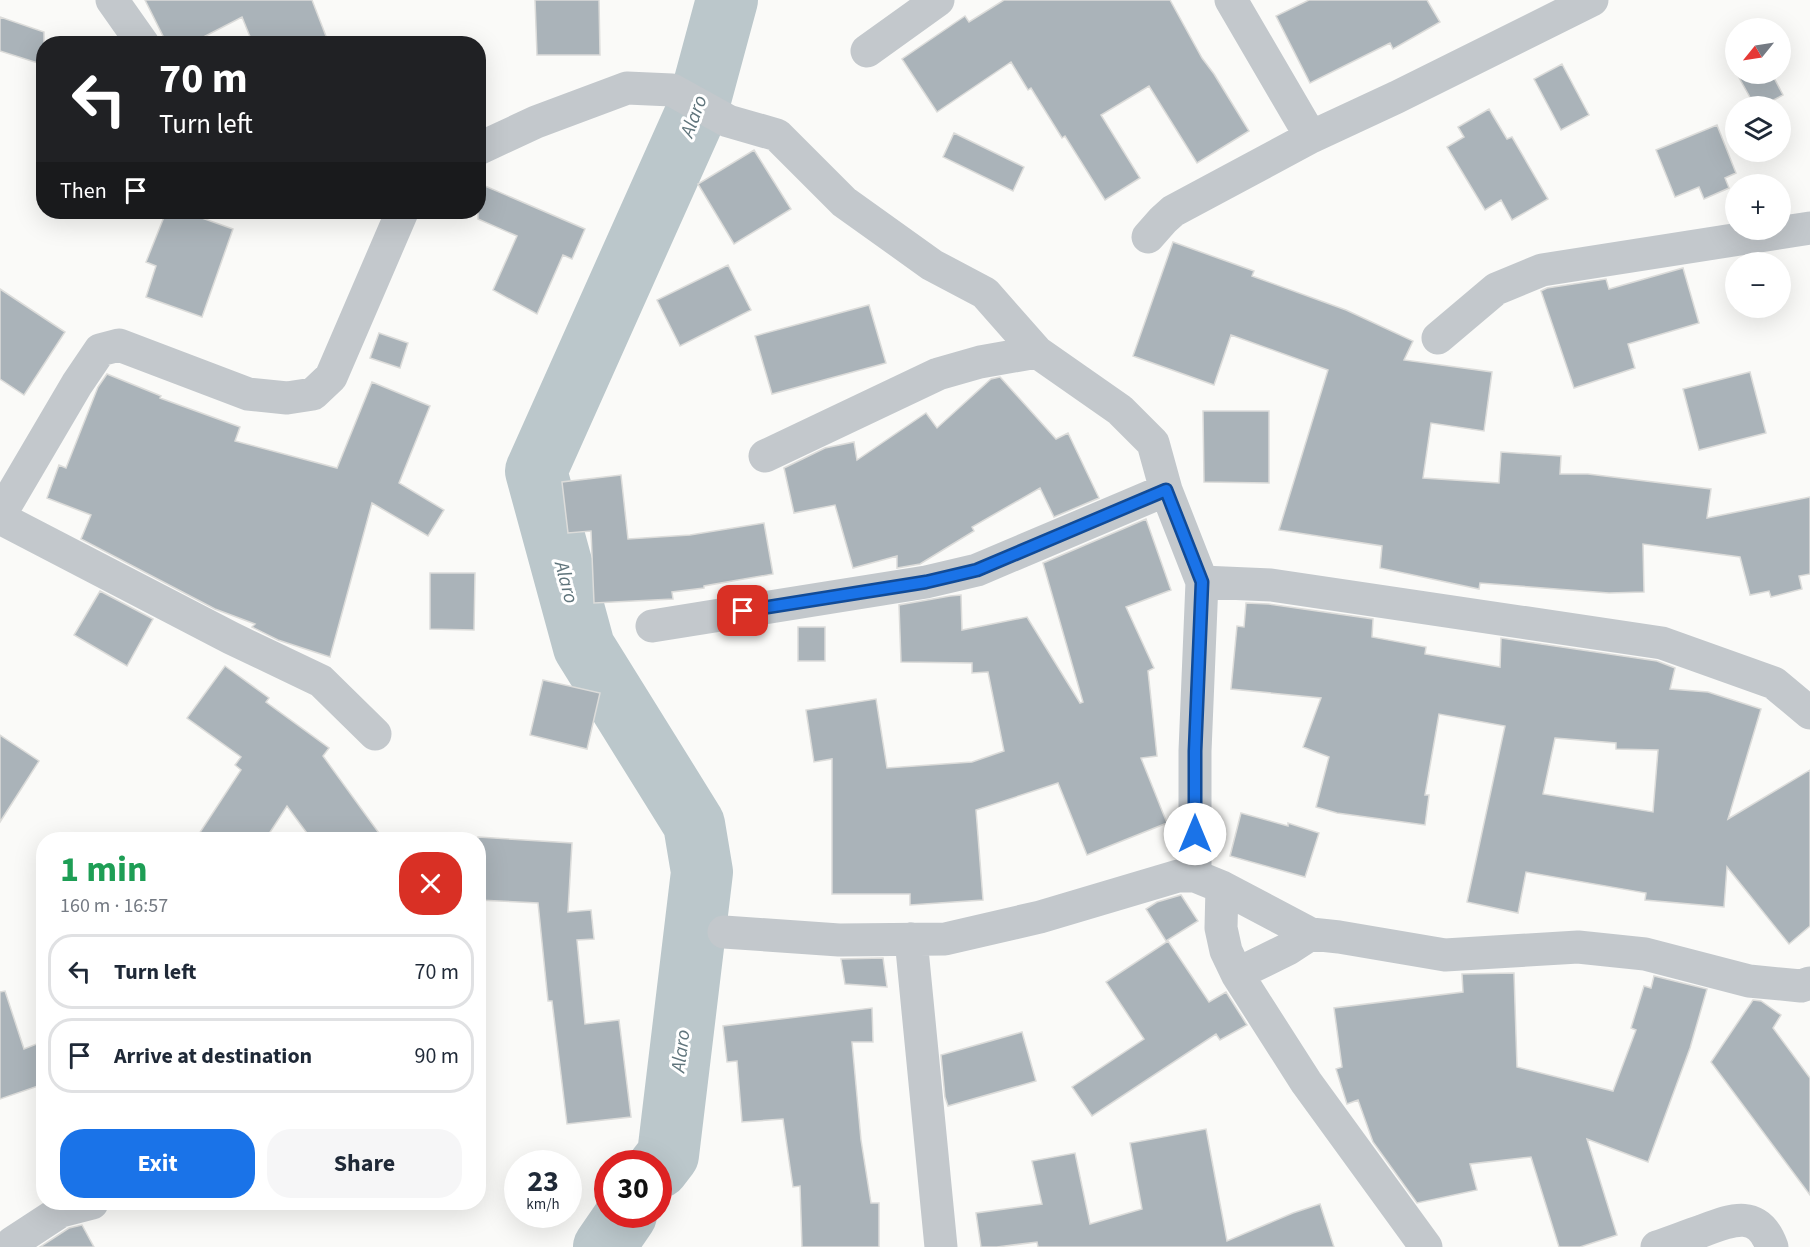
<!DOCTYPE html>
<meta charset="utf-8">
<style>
body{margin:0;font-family:"Source Sans 3",sans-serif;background:#f6f6f7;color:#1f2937;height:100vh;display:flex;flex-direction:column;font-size:22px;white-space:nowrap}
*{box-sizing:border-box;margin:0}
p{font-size:20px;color:#747a83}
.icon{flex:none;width:33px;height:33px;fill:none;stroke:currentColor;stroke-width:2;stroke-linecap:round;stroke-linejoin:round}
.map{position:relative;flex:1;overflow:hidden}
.drawer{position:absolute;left:36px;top:832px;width:450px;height:378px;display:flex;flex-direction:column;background:#fff;border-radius:24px;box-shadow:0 6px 24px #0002}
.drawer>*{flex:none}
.top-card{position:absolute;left:36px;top:36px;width:450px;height:183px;border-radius:24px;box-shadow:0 6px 24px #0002;background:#202124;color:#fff;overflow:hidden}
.needle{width:39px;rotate:240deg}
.buttons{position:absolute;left:1725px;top:18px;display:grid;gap:12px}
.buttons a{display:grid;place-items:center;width:66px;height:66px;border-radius:50%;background:#fff;box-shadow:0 6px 24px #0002;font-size:30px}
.speed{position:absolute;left:504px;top:1150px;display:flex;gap:12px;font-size:30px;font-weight:700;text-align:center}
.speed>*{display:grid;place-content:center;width:78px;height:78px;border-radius:50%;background:#fff;box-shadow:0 6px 24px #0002;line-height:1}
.speed small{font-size:15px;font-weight:400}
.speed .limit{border:9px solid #d22;background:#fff;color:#111}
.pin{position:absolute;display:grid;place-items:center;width:51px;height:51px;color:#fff;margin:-26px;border-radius:12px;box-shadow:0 3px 9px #0006}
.me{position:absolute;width:66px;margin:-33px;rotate:0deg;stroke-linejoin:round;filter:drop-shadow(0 0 4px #0008)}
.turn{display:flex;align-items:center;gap:21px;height:126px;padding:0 24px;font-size:27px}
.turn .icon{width:78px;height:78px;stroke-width:2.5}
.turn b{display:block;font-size:42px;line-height:51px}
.then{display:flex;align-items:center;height:57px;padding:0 24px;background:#0003;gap:12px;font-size:22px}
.round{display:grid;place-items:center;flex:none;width:63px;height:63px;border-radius:24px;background:#f6f6f7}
.headline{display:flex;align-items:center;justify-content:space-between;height:102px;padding:0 24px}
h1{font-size:36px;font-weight:700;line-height:45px;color:#1e9e55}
.button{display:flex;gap:12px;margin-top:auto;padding:12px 24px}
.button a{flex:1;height:69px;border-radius:24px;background:#1a73e8;color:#fff;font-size:24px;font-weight:700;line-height:69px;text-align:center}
.button a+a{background:#f6f6f7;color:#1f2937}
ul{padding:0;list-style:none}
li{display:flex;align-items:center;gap:18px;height:75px;margin:0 12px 9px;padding:0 12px;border:3px solid #e0e1e3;border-radius:24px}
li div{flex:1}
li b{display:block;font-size:22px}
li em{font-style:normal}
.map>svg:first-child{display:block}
</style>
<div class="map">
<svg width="1810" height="1247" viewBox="0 0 1810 1247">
<rect width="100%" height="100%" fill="#fafaf8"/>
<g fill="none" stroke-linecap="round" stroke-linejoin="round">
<!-- river -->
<path stroke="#bbc7cb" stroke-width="62" d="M658,1168l10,-13 34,-283 -8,-48 -110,-177 -48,-176 161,-360 30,-111
M604,1247l22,-32"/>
</g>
<!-- building -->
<path fill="#aab3b9" stroke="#dcdcda" stroke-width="1.5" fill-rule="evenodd" d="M145,0h167l17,44h-76l-11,-27 -52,27h-23z
M535,0h64l1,55h-63z
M1004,0h166l32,58 12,16 35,57 -52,32 -48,-77 -48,29 39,63 -35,22 -40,-64 -3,2 -31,-50 -3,2 -17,-28 -74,50 -35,-53 63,-43 4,6z
M1309,0h118l13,22 -47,27 -3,-6 -80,40 -34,-67z
M0,17l44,15v33l-44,-14z
M1562,64l27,51 -28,15 -27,-51z
M1737,74h35l11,21 -21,11h-7z
M1489,109l18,30 5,-2 36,62 -36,21 -11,-20 -16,10 -38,-63 17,-10 -6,-10z
M1717,125l19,48 -11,5 4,10 -25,11 -5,-12 -24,10 -19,-47z
M954,133l70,34 -11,24 -70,-34z
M754,150l37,59 -57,35 -36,-60z
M478,183l107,46 -13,30 -9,-4 -26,59 -44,-24 24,-54 -39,-17z
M166,212h19l48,17 -31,88 -56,-20 10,-31 -10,-4z
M1173,242l81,29 -2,5 94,34 67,31 -9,19 88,12 -8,59 -53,-8 -8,55 76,5 2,-31 60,4 -1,18h28l123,15 -4,29 103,-21v77l-11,2 3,13 -31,8 -2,-6 -19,4 -10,-38 -97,-13 1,48 -35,1 -129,-10 -1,6 -99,-21 2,-22 -103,-16 49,-160 -97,-35 -17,50 -81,-29z
M728,265l23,45 -71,36 -23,-46z
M1683,268l16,55 -71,21 7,24 -61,20 -33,-97 6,-3 59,-9 3,10z
M0,289l65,43 -41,63 -24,-16z
M869,305l17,58 -114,31 -17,-58z
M379,333l29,10 -8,25 -30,-10z
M1750,372l16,61 -67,17 -16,-61z
M107,374l54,22 -1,2 80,29 -5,14 102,27 35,-86 58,24 -31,77 45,27 -16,26 -56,-33 -42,154 -52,-17 -26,-13 3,-3 -40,-15 -134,-70 10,-24 -44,-17 12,-33 7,3 32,-81z
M1000,377l56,62 12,-6 31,65 -45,19 -14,-29 -68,39 2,4 -54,33 -23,4v-12l-44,12 -18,-63 -41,8 -10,-45 41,-20 29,-6 3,18 69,-47 11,15 54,-49z
M1203,411h66v72l-65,-1z
M621,475l7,64 62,-4 74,-12 9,51 -69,12v2l-32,4 1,7 -79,4 -3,-72 -23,2 -6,-51z
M1146,519l25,71 -45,17 28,61 -6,3 9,85 -16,2 26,65 -80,32 -29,-72 -82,27 7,90 -73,5v-11h-78v-135l-18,3 -8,-52 70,-11 11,69 85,-6 32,-11 -16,-79 -16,1v-10l-71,-1 -2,-57 51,-9 11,-1 1,35 65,-13 53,86 3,-1 -40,-139z
M430,573h45l-1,57 -44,-1z
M100,591l53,28 -26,47 -53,-31z
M1246,603l23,1 104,15 -1,18 54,10 -1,7 75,13 1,-29 156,23 18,7 -5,21 38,3 53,17 -33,110 82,-49v156l-21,18 -62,-77 -3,40 -79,-7 1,-7 -120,-21 -8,41 -51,-11 38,-176 -66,-12 -14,81h4l-4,30 -88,-12 -21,-6 13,-50 -26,-10 18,-49 -90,-9 6,-63 7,1zM1555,738l61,5v6l42,1 -5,62 -110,-18z
M798,627h27v34h-27z
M225,666l44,32 -3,4 63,46 -6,8 61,84h-72l-25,-34 -22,34h-70l46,-70 -6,-5 6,-8 -54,-39z
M543,680l57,13 -13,56 -57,-14z
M0,735l39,26 -39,61z
M1241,813l47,13v-3l31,10 -14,44 -75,-21z
M478,837l94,6 -4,69 23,-2 3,29 -17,1 8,84 34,-4 12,97 -64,7 -15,-123h-4l-10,-98 -60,-3z
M1181,895l17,26 -32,20 -20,-32 11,-7z
M1168,941l41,61 17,-10 21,33 -27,15 -4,-6 -124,82 -20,-29 72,-48 -38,-57z
M883,958l4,29 -42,-3 -4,-25z
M1514,973l3,94 96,24 23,-61 -5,-2 13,-42 7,2 3,-12 53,13 -17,59 -42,114 -61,-23 30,96 -37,12h-21l-28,-90 -61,7 7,26 -60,13 -44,-61 -15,-42 -11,4 -11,-35 6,-2 -8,-59 129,-16 -1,-18z
M5,991l19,58 20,-8v43l-44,15v-107z
M1753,1000l8,1 20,14 -8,13 37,50v117l-99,-133z
M872,1008l1,34h-21l9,98 10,63h8v44h-77l-2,-61 -7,1 -10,-68 -41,3 -5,-61 -10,1 -4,-36z
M1022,1032l14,49 -88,25 -3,-9 -4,-42z
M1206,1129l21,112 66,-28 27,-9 14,43h-296l-1,-5 -40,5h-16l-5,-34 66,-9 -10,-43 43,-8 15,71 52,-15 -12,-66z
M82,1225l12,22h-54l29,-19z"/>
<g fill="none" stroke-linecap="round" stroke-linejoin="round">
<!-- minor -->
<path stroke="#c3c8cc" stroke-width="33" d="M112,0l31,44
M1231,0l80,137
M867,51l71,-51
M478,149l58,-27 91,-34 45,2 56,31 49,14 67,67 88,63 53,28 52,59
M1148,237l15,-17 10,-9 138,-74 86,-40 195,-97
M1438,338l58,-49 46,-19 268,-42
M765,456l173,-82 42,-12 57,-10 83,58 33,33 13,47 36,92 -7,169v125
M0,515l77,-131 23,-34 19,-5 129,49 39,4 26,-4 18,-17 71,-165
M0,518l231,120 90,43 54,53
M1202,582l69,3 391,58 112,40 36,30
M652,626l274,-44 51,-12 189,-80
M1222,887l-1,41 5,23 11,23 69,108 120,165
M724,932l115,8 106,-1 95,-22 138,-41h17l27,11 89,47
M911,939l30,308
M1237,974l51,-25 23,-15 28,3 106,18 133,-8 67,7 104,27 52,5 9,-3
M11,1247l1,-4 49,-32 31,-8
M1657,1247c15,-5 30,-11 45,-16 29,-11 56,-23 70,16"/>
</g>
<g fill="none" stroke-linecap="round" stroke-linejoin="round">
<!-- route casing -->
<g stroke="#114b97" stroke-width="15">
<path id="route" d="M743,611l183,-29 51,-12 189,-80 36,92 -7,169v83"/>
</g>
<!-- route -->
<use href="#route" stroke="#1a73e8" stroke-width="10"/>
</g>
<g text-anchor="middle" stroke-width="6" stroke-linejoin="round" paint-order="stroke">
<!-- water labels -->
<g font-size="20" font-style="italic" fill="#60757c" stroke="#fff">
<text transform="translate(693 116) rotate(-70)" y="7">Alaro</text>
<text transform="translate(567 582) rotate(75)" y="7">Alaro</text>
<text transform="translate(680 1051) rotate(-83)" y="7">Alaro</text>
</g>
</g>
</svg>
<div class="buttons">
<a><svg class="needle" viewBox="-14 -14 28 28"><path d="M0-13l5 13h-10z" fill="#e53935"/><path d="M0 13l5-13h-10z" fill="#747a83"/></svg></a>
<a><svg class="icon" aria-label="layers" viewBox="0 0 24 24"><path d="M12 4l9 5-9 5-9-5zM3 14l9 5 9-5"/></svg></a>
<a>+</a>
<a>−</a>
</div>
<div class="speed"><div>23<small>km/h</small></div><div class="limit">30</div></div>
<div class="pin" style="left:743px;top:611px;background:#d93025"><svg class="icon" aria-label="arrive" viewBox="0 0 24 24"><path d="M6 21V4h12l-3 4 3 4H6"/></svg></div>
<svg class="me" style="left:1195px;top:834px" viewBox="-20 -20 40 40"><circle r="19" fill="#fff"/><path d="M0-13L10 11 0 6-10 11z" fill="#1a73e8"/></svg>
<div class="top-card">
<div class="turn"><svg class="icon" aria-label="left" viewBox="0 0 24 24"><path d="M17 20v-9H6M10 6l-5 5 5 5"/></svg><div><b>70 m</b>Turn left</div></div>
<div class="then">Then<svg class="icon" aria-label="arrive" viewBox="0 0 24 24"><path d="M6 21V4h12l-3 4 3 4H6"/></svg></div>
</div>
<section class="drawer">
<div class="headline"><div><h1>1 min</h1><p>160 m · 16:57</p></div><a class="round" style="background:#d93025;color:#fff"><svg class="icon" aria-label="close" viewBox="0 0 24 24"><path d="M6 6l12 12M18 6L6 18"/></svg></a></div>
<ul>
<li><svg class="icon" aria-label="left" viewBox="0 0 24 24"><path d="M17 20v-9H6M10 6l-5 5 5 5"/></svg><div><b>Turn left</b></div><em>70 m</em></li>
<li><svg class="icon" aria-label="arrive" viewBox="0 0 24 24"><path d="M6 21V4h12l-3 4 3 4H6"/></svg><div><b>Arrive at destination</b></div><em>90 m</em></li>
</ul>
<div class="button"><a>Exit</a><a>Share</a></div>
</section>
</div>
